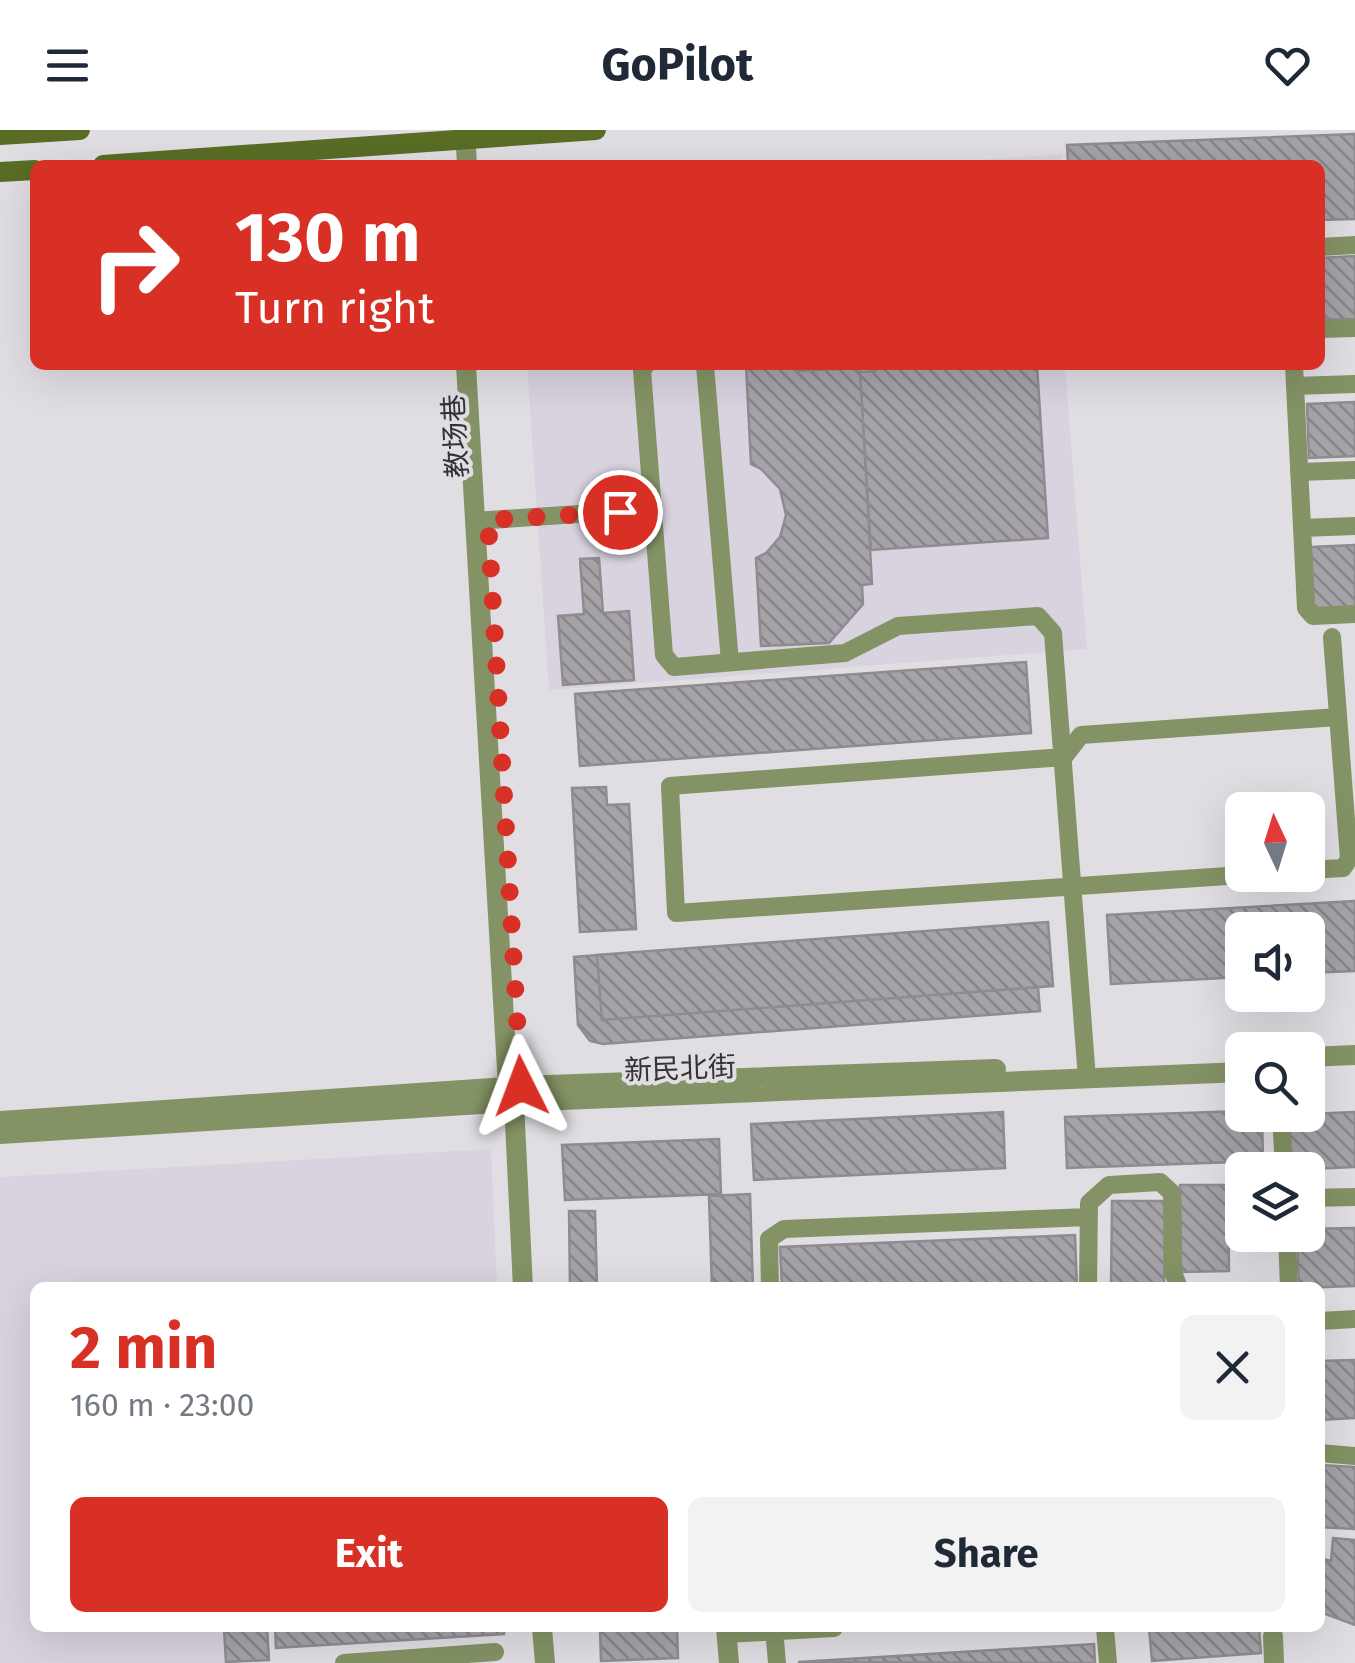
<!DOCTYPE html>
<meta charset="utf-8">
<style>
body{margin:0;font-family:"Fira Sans","Noto Sans SC",sans-serif;background:#f2f2f3;color:#1f2937;height:100vh;display:flex;flex-direction:column;font-size:38px;white-space:nowrap}
*{box-sizing:border-box;margin:0}
p{font-size:32px;color:#747a83}
.icon{flex:none;width:55px;height:55px;fill:none;stroke:currentColor;stroke-width:2;stroke-linecap:round;stroke-linejoin:round}
.map{position:relative;flex:1;overflow:hidden}
.details{position:absolute;left:30px;top:1152px;width:1295px;height:350px;display:flex;flex-direction:column;background:#fff;border-radius:15px;box-shadow:0 10px 40px #0002}
.details>*{flex:none}
.hud{position:absolute;left:30px;top:30px;width:1295px;height:210px;border-radius:15px;box-shadow:0 10px 40px #0002;background:#d93025;color:#fff;overflow:hidden}
.needle{width:65px;rotate:356deg}
.buttons{position:absolute;left:1225px;top:662px;display:grid;gap:20px}
.buttons a{display:grid;place-items:center;width:100px;height:100px;border-radius:15px;background:#fff;box-shadow:0 10px 40px #0002;font-size:50px}
.pin{position:absolute;display:grid;place-items:center;width:85px;height:85px;color:#fff;margin:-42px;border:5px solid #fff;border-radius:50%;box-shadow:0 2px 10px #0007}
.me{position:absolute;width:110px;margin:-55px;rotate:357deg;stroke-linejoin:round;filter:drop-shadow(0 0 8px #0008)}
.turn{display:flex;align-items:center;gap:35px;height:210px;padding:0 40px;font-size:45px}
.turn .icon{width:130px;height:130px;stroke-width:2.5}
.turn b{display:block;font-size:70px;line-height:85px}
.round{display:grid;place-items:center;flex:none;width:105px;height:105px;border-radius:15px;background:#f2f2f3}
.overview{display:flex;align-items:center;justify-content:space-between;height:170px;padding:0 40px}
h1{font-size:60px;font-weight:700;line-height:75px;color:#d93025}
.button{display:flex;gap:20px;margin-top:auto;padding:20px 40px}
.button a{flex:1;height:115px;border-radius:15px;background:#d93025;color:#fff;font-size:40px;font-weight:700;line-height:115px;text-align:center}
.button a+a{background:#f2f2f3;color:#1f2937}
header{display:flex;justify-content:space-between;align-items:center;height:130px;padding:0 40px;background:#fff;font-size:45px;font-weight:700}
.map>svg:first-child{display:block}
</style>
<header><svg class="icon" aria-label="menu" viewBox="0 0 24 24"><path d="M4 6h16M4 12h16M4 18h16"/></svg>GoPilot<svg class="icon" aria-label="heart" viewBox="0 0 24 24"><path d="M12 20l-8-8c-3-5 5-10 8-4 3-6 11-1 8 4z"/></svg></header>
<div class="map">
<svg width="1355" height="1533" viewBox="0 0 1355 1533">
<defs>
<pattern id="building-back-hatch" width="6" height="6" patternUnits="userSpaceOnUse" patternTransform="scale(2.5)"><rect width="6" height="6" fill="#a5a3a8"/><path d="M-1 5l2 2M0 0l6 6M5-1l2 2" fill="none" stroke="#87858a"/></pattern>
</defs>
<rect width="100%" height="100%" fill="#e0dee3"/>
<!-- built -->
<path fill="#d8d3df" d="M1062,24v11h-158z
M527,235h538l22,284 -538,41z
M491,1019l6,138 -462,1v340h233l2,32 -49,3h-221v-486z"/>
<!-- building -->
<path fill="url(#building-back-hatch)" stroke="#8e8c91" stroke-width="2.5" d="M1355,4v85l-35,1v-55h-252l-1,-20z
M1355,126v63l-35,1v-62z
M746,235h52v6l62,-3 12,216 -10,1 1,19 -34,39 -68,3 -5,-88 10,-5 14,-16 6,-22 -6,-26 -19,-20 -10,-5z
M875,235h162l11,173 -177,12 -11,-178 16,-1z
M1355,272v54l-46,2 -2,-54z
M1355,415v62l-41,2 -3,-62z
M599,428l4,55 26,-2 5,69 -71,5 -5,-69 26,-2 -4,-55z
M1026,532l5,71 -451,33 -5,-72z
M606,657l1,18 22,-1 7,125 -56,3 -8,-144z
M1355,771v70l-47,2v-43h-66v47l-131,7 -4,-69z
M1048,792l5,64 -451,34 -5,-65z
M597,825l5,65 436,-33 2,24 -437,33 -13,-3 -12,-16 -4,-68z
M1242,981v4h20l1,46 -196,7 -2,-51z
M1003,982l2,56 -251,12 -3,-56z
M1355,982v55l-66,3 -2,-55z
M719,1009l2,55 -156,6 -3,-55z
M1180,1055h48l1,86 -48,1z
M750,1064l3,94h-41l-3,-92z
M1112,1071h53l-1,87h-53z
M569,1081h26l2,77h-27z
M1355,1098v58l-56,2 -2,-53h11v-6z
M1075,1105l2,53h-295l-2,-41z
M1355,1230v58l-35,2v-59z
M1320,1335l35,2v62l-35,-2z
M1333,1408l22,2v85l-35,-13v-54l11,3z
M224,1498h43l2,32 -43,2z
M275,1498h229v6l-228,14z
M600,1498h77l1,30 -77,3z
M1149,1498h110l2,25 -109,8z
M1094,1514l1,19 -297,-1z"/>
<g fill="none" stroke-linecap="round" stroke-linejoin="round">
<!-- service -->
<path stroke="#849365" stroke-width="18" d="M1320,117l35,-2
M1320,199l35,-1
M646,235l-4,5 22,285 10,12 171,-14 53,-27 140,-10 15,17 34,446
M705,235l25,297
M1294,235l12,243 7,8 42,-2
M1295,256l60,-2
M1299,342l56,-2
M475,391l178,-12
M1302,398l53,-2
M1308,740l35,-2 6,-9 -17,-222
M1242,745l-566,38 -6,-127 394,-29 17,-22 257,-18
M1281,985l3,55
M1308,1068l47,-1
M1287,1105l2,53
M770,1158l-1,-49 15,-10 305,-12
M1088,1158l1,-85 20,-18 51,-3 12,11 1,79 6,16
M1320,1191l35,-2
M1320,1323l35,3
M774,1498l3,35
M1105,1498l3,35
M726,1504l108,-6
M344,1533l151,-11"/>
<!-- minor -->
<path stroke="#849365" stroke-width="20" d="M465,0l2,35
M466,235l42,722 6,15 9,186
M1308,927l47,-2
M0,991l521,-35 475,-17
M0,1004l514,-32 728,-30
M542,1498l3,35
M726,1498l3,35
M1273,1506l1,27"/>
<!-- secondary -->
<path stroke="#596d25" stroke-width="20" d="M0,5l80,-5
M103,35l493,-35
M0,42l35,-2"/>
</g>
<g fill="none" stroke-linecap="round" stroke-linejoin="round">
<!-- route -->
<path stroke="#d93025" stroke-width="18" stroke-dasharray="0 32.4" d="M521,956l-33,-566 132,-8"/>
</g>
<g text-anchor="middle" stroke-width="8" stroke-linejoin="round" paint-order="stroke">
<!-- street labels -->
<g font-size="28" fill="#333234" stroke="#e0dee3">
<text transform="translate(455 306) rotate(-93)" y="10">教场巷</text>
<text transform="translate(680 938) rotate(-2)" y="10">新民北街</text>
</g>
</g>
</svg>
<div class="buttons">
<a><svg class="needle" viewBox="-14 -14 28 28"><path d="M0-13l5 13h-10z" fill="#e53935"/><path d="M0 13l5-13h-10z" fill="#747a83"/></svg></a>
<a><svg class="icon" aria-label="sound" viewBox="0 0 24 24"><path d="M4 9h4l5-4v14l-5-4H4zM17 9q2 3 0 6"/></svg></a>
<a><svg class="icon" aria-label="search" viewBox="0 0 24 24"><circle cx="10" cy="10" r="6"/><path d="M15 15l6 6"/></svg></a>
<a><svg class="icon" aria-label="layers" viewBox="0 0 24 24"><path d="M12 4l9 5-9 5-9-5zM3 14l9 5 9-5"/></svg></a>
</div>
<div class="pin" style="left:620px;top:382px;background:#d93025"><svg class="icon" aria-label="arrive" viewBox="0 0 24 24"><path d="M6 21V4h12l-3 4 3 4H6"/></svg></div>
<svg class="me" style="left:521px;top:956px" viewBox="-20 -20 40 40"><path d="M0-17L14 15 0 8-14 15z" fill="#d93025" stroke="#fff" stroke-width="4"/></svg>
<div class="hud">
<div class="turn"><svg class="icon" aria-label="right" viewBox="0 0 24 24"><path d="M7 20v-9h11M14 6l5 5-5 5"/></svg><div><b>130 m</b>Turn right</div></div>
</div>
<section class="details">
<div class="overview"><div><h1>2 min</h1><p>160 m · 23:00</p></div><a class="round"><svg class="icon" aria-label="close" viewBox="0 0 24 24"><path d="M6 6l12 12M18 6L6 18"/></svg></a></div>
<div class="button"><a>Exit</a><a>Share</a></div>
</section>
</div>
